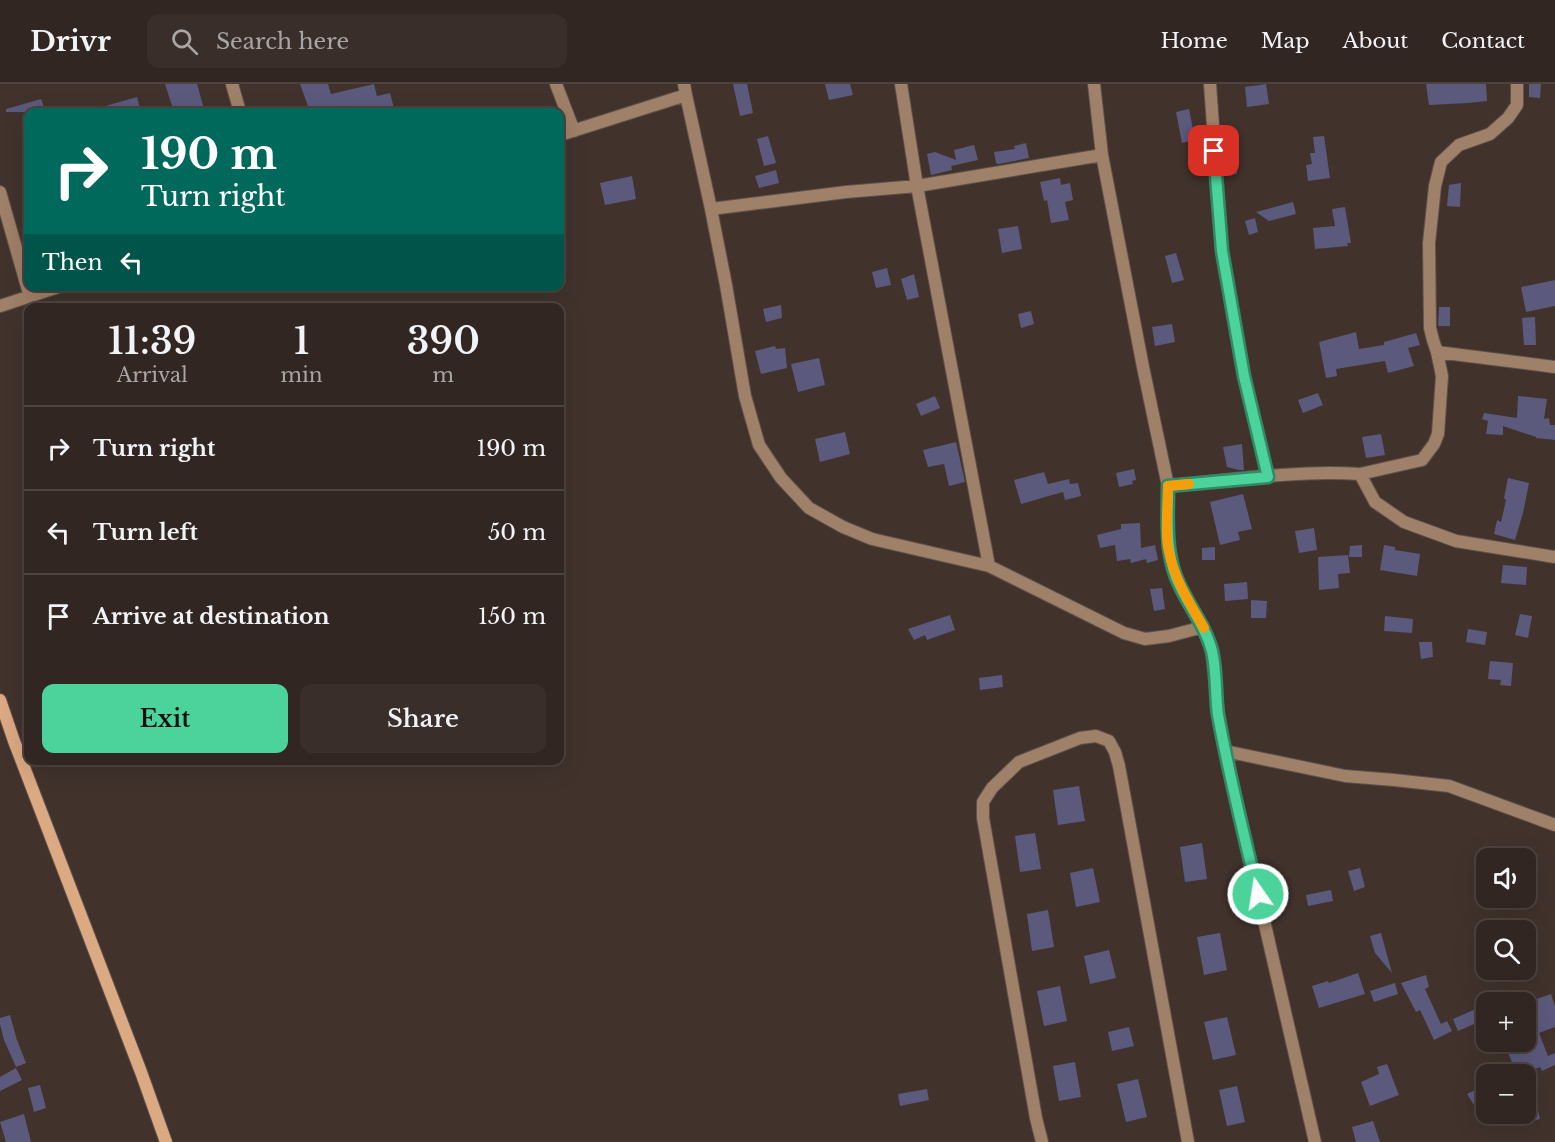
<!DOCTYPE html>
<meta charset="utf-8">
<style>
body{margin:0;font-family:"Libre Baskerville",serif;background:#392e2a;color:#f1f3f6;height:100vh;display:flex;flex-direction:column;font-size:22px;white-space:nowrap}
*{box-sizing:border-box;margin:0}
p{font-size:20px;color:#a8a5a5}
.icon{flex:none;width:33px;height:33px;fill:none;stroke:currentColor;stroke-width:2;stroke-linecap:round;stroke-linejoin:round}
.map{position:relative;flex:1;overflow:hidden}
.sheet{position:absolute;left:24px;top:219px;width:540px;height:462px;display:flex;flex-direction:column;background:#312621;border-radius:12px;box-shadow:0 6px 24px #0002,0 0 0 2px #4c433f}
.sheet>*{flex:none}
.top-card{position:absolute;left:24px;top:24px;width:540px;height:183px;border-radius:12px;box-shadow:0 6px 24px #0002,0 0 0 2px #4c433f;background:#00695c;color:#fff;overflow:hidden}
.buttons{position:absolute;left:1476px;top:764px;display:grid;gap:12px}
.buttons a{display:grid;place-items:center;width:60px;height:60px;border-radius:12px;background:#312621;box-shadow:0 6px 24px #0002,0 0 0 2px #4c433f;font-size:30px}
.pin{position:absolute;display:grid;place-items:center;width:51px;height:51px;color:#fff;margin:-26px;border-radius:12px;box-shadow:0 3px 9px #0006}
.me{position:absolute;width:66px;margin:-33px;rotate:347deg;stroke-linejoin:round;filter:drop-shadow(0 0 4px #0008)}
.turn{display:flex;align-items:center;gap:21px;height:126px;padding:0 18px;font-size:27px}
.turn .icon{width:78px;height:78px;stroke-width:2.5}
.turn b{display:block;font-size:42px;line-height:51px}
.then{display:flex;align-items:center;height:57px;padding:0 18px;background:#0003;gap:12px;font-size:22px}
.eta{display:flex;justify-content:space-evenly;align-items:center;height:102px;text-align:center}
.eta b{font-size:36px;font-weight:600;line-height:42px}
.button{display:flex;gap:12px;margin-top:auto;padding:12px 18px}
.button a{flex:1;height:69px;border-radius:12px;background:#4cd39b;color:#111;font-size:24px;font-weight:600;line-height:69px;text-align:center}
.button a+a{background:#392e2a;color:#f1f3f6}
ul{padding:0;list-style:none}
li{display:flex;align-items:center;gap:18px;height:84px;padding:0 18px;border-top:2px solid #4c433f}
li div{flex:1}
li b{display:block;font-size:22px}
li em{font-style:normal}
header{display:flex;align-items:center;gap:36px;box-sizing:border-box;height:84px;padding:0 30px;background:#312621;border-bottom:2px solid #4c433f}
header strong{font-size:28px}
nav{display:flex;gap:33px;margin-inline-start:auto;font-size:21px}
.search{width:420px;height:54px;background:#392e2a;display:flex;align-items:center;gap:15px;box-sizing:border-box;padding:0 21px;border-radius:12px;color:#a8a5a5;font-size:22px}
.map>svg:first-child{display:block}
</style>
<header>
<strong>Drivr</strong>
<div class="search"><svg class="icon" aria-label="search" viewBox="0 0 24 24"><circle cx="10" cy="10" r="6"/><path d="M15 15l6 6"/></svg>Search here</div>
<nav><a>Home</a><a>Map</a><a>About</a><a>Contact</a></nav>
</header>
<div class="map">
<svg width="1555" height="1058" viewBox="0 0 1555 1058">
<rect width="100%" height="100%" fill="#41322c"/>
<!-- building -->
<path fill="#5b5a7d" d="M165,0h32l8,28h-31z
M300,0h28l3,10 43,-10 3,12 13,-3 5,19h-85z
M733,0h14l6,29 -13,3z
M825,0h25l3,11 -24,5z
M1266,0l3,20 -22,3 -2,-20z
M1426,0h60l1,17 -19,2 -39,2z
M1529,0h12l-1,14 -11,-1z
M137,13l4,15h-46v-3z
M41,15l5,13h-40v-3z
M1189,25l6,31 -13,3 -6,-31z
M768,52l8,27 -12,3 -7,-27z
M1324,52l6,42 -22,3 -2,-16 6,-1 -2,-11h5l-2,-16z
M1026,59l3,15 -31,6 -2,-1 -2,-11 21,-3 -1,-3z
M974,61l4,15 -27,6 1,4 -21,5 -4,-21 8,-2 21,8 -2,-10z
M1236,70l1,20 -12,1 -2,-20z
M776,86l3,13 -20,5 -4,-12z
M632,92l4,23 -31,6 -5,-22z
M1060,94l1,7 9,-2 3,17 -8,2 4,18 -18,3 -4,-23 -3,1 -4,-19z
M1461,99l-1,24 -13,-1 2,-21z
M1293,118l3,12 -27,7 -13,-9z
M1345,123l6,36h-4l1,3 -33,3 -2,-21 22,-2 -3,-17z
M1255,134l3,14 -9,3 -4,-14z
M1018,142l4,23 -20,4 -4,-24z
M1176,169l8,27 -12,3 -7,-27z
M887,184l4,17 -15,3 -4,-16z
M914,190l5,23 -12,3 -6,-21z
M1555,196v26l-29,6 -5,-25z
M781,221l1,13 -16,4 -3,-13z
M1439,223h11v19h-12z
M1031,227l3,13 -13,4 -3,-14z
M1535,233l1,28h-12l-2,-27z
M1172,240l3,18 -20,4 -3,-19z
M1356,248l3,17 25,-4v-3l32,-9 4,12 -12,3 6,18 -26,7 -3,-12 -49,8 1,7 -11,2 -7,-36z
M775,262l1,3 9,-1 2,20 -26,6 -6,-23z
M819,274l6,27 -27,7 -7,-28z
M1318,309l5,12 -20,8 -5,-13z
M935,312l5,12 -19,8 -5,-12z
M1518,312l29,3 -3,20 5,-1 1,7h5v15l-19,-2v-1l-33,-11v9l-17,-1 2,-13 -6,-2 2,-6 33,5z
M845,348l5,22 -30,8 -5,-23z
M1381,350l4,21 -19,3 -4,-21z
M956,358l9,40 -16,4 -5,-22 -16,3 -5,-17z
M1242,360l2,26h-5l-12,-3 -4,-20z
M1134,385l2,11 -4,1 1,3 -14,3 -3,-14z
M1044,388l4,12 21,-5 1,5 8,-1 3,13 -16,4 -2,-8 -42,12 -7,-24z
M1508,394l21,5 -6,30 -8,27 -21,-6 3,-14 4,2 5,-22 -2,-2z
M1243,410l9,35 -14,3 2,8 -20,5 -10,-43z
M1140,439l1,25 14,-3 3,15 -11,3 -1,-4 -15,4 -1,-4 -13,2 -2,-16 -15,3 -3,-13 24,-6v-5z
M1314,444l3,22 -18,3 -4,-22z
M1362,461v12h-13l1,-11z
M1384,461l11,2v3l25,4 -3,22 -37,-6z
M1215,463v13h-13v-12z
M1348,471l2,18 -12,1 1,14 -20,2 -1,-33z
M1503,481l24,2 -1,18 -25,-2z
M1247,498l1,17 -23,2 -1,-17z
M1162,504l3,21 -11,2 -4,-22z
M1251,516l16,1 -1,17h-15z
M1520,530l12,2 -4,22 -13,-3z
M950,531l5,15 -28,10 -2,-5 -11,5 -6,-11z
M1385,532l28,3 -1,14 -28,-2z
M1468,545l19,3 -2,13 -19,-3z
M1419,558h13l1,15 -12,2z
M1490,577l23,2 -2,23 -11,-1 1,-5 -13,-1z
M1002,591l1,12 -23,3 -1,-12z
M1079,702l6,35 -27,4 -5,-35z
M1035,749l6,36 -21,3 -5,-36z
M1202,759l5,36 -22,3 -5,-35z
M1093,784l7,34 -24,5 -6,-34z
M1360,784l5,19 -11,4 -6,-20z
M1331,806l2,11 -25,5 -2,-11z
M1048,826l6,37 -22,4 -5,-37z
M1220,849l7,37 -23,5 -7,-38z
M1381,849l11,40 -17,-20 -5,-17z
M1109,866l7,28 -26,6 -6,-28z
M1358,889l7,21 -46,14 -7,-22 16,-5 1,2z
M1426,891l3,12 -4,2 16,35 6,-3 5,10 -18,9 -14,-30 -4,2 -15,-29z
M1395,899l3,11 -24,8 -4,-11z
M1060,902l7,35 -23,5 -7,-35z
M1551,910l4,12v21l-16,6 9,23 7,-3v12l-13,6 -2,-4 -17,7h-6l-11,-26 23,-10 -3,-10v-15l4,-2 3,7h1l-6,-16z
M1476,925l5,12 -23,10 -5,-12z
M10,931l7,25 9,23 -10,4 -12,-27 -4,-16v-6z
M1227,933l9,38 -23,5 -9,-38z
M1129,943l5,19 -22,5 -4,-19z
M1075,978l6,35 -22,4 -6,-35z
M1387,980l12,31 -29,11 -9,-24 18,-8 -2,-7z
M16,984l6,12 -22,11v-14z
M1138,995l9,38 -21,5 -9,-38z
M40,1001l6,23 -12,4 -6,-24z
M1486,1001v16l-10,7 -9,-14z
M1237,1002l8,36 -18,4 -8,-36z
M927,1005l2,11 -29,6 -2,-12z
M1537,1022l3,13 -12,3 -2,-14z
M24,1030l7,28h-25l-6,-20z
M1373,1037l7,21h-24l-4,-15z"/>
<g fill="none" stroke-linecap="round" stroke-linejoin="round">
<!-- street casing -->
<g stroke="#5f514b" stroke-width="14">
<path id="street" d="M232,0l8,28
M556,0l18,47
M901,0l16,102 72,380 135,67 21,6 24,-3 34,-9
M1094,0l8,71 41,212 25,119v61l8,30 13,27 14,23 9,25 6,60 7,39 90,391
M1210,0l12,167 22,125 24,101
M686,11l25,114 15,76 19,111 14,49 22,33 28,30 34,19 29,12 117,27
M560,51l126,-40 -2,-11
M0,108l30,105
M711,125l135,-17 71,-6 185,-31
M0,222l61,-20
M1437,268l118,15
M1360,390l62,-14 12,-16 4,-10 4,-58 -5,-24 -4,-12 -3,-12 -1,-85 6,-57 6,-24 18,-17 31,-11 18,-16 9,-13v-21
M1168,402c63,-6 128,-16 192,-12l15,28 29,20 52,19 99,16
M1225,667l120,25 49,4 55,6 106,39
M1042,1058l-6,-24 -53,-300v-16l9,-14 27,-26 61,-24 16,-2 13,5 6,11 4,14 69,376"/>
</g>
<!-- secondary casing -->
<g stroke="#5f514b" stroke-width="14">
<path id="secondary" d="M0,616l14,41 127,331 25,70"/>
</g>
<!-- street -->
<use href="#street" stroke="#9f8068" stroke-width="12"/>
<!-- secondary -->
<use href="#secondary" stroke="#dba982" stroke-width="12"/>
</g>
<g fill="none" stroke-linecap="round" stroke-linejoin="round">
<!-- route casing -->
<g stroke="#318965" stroke-width="15">
<path id="route" d="M1214,67l8,100 22,125 24,101 -100,9c0,31 -3,62 8,91 10,26 29,47 36,74 5,21 3,43 6,64 11,60 26,120 40,179"/>
</g>
<!-- route -->
<use href="#route" stroke="#4cd39b" stroke-width="10"/>
<!-- slow -->
<path stroke="#f59e0b" stroke-width="10" d="M1189,400l-21,2c0,18 -3,44 0,61 5,30 21,55 36,81"/>
</g>
</svg>
<div class="buttons">
<a><svg class="icon" aria-label="sound" viewBox="0 0 24 24"><path d="M4 9h4l5-4v14l-5-4H4zM17 9q2 3 0 6"/></svg></a>
<a><svg class="icon" aria-label="search" viewBox="0 0 24 24"><circle cx="10" cy="10" r="6"/><path d="M15 15l6 6"/></svg></a>
<a>+</a>
<a>−</a>
</div>
<div class="pin" style="left:1214px;top:67px;background:#d93025"><svg class="icon" aria-label="arrive" viewBox="0 0 24 24"><path d="M6 21V4h12l-3 4 3 4H6"/></svg></div>
<svg class="me" style="left:1258px;top:810px" viewBox="-20 -20 40 40"><circle r="17" fill="#4cd39b" stroke="#fff" stroke-width="3"/><path d="M0-11L8 9 0 5-8 9z" fill="#fff"/></svg>
<div class="top-card">
<div class="turn"><svg class="icon" aria-label="right" viewBox="0 0 24 24"><path d="M7 20v-9h11M14 6l5 5-5 5"/></svg><div><b>190 m</b>Turn right</div></div>
<div class="then">Then<svg class="icon" aria-label="left" viewBox="0 0 24 24"><path d="M17 20v-9H6M10 6l-5 5 5 5"/></svg></div>
</div>
<section class="sheet">
<div class="eta">
<div><b>11:39</b><p>Arrival</p></div>
<div><b>1</b><p>min</p></div>
<div><b>390</b><p>m</p></div>
</div>
<ul>
<li><svg class="icon" aria-label="right" viewBox="0 0 24 24"><path d="M7 20v-9h11M14 6l5 5-5 5"/></svg><div><b>Turn right</b></div><em>190 m</em></li>
<li><svg class="icon" aria-label="left" viewBox="0 0 24 24"><path d="M17 20v-9H6M10 6l-5 5 5 5"/></svg><div><b>Turn left</b></div><em>50 m</em></li>
<li><svg class="icon" aria-label="arrive" viewBox="0 0 24 24"><path d="M6 21V4h12l-3 4 3 4H6"/></svg><div><b>Arrive at destination</b></div><em>150 m</em></li>
</ul>
<div class="button"><a>Exit</a><a>Share</a></div>
</section>
</div>
